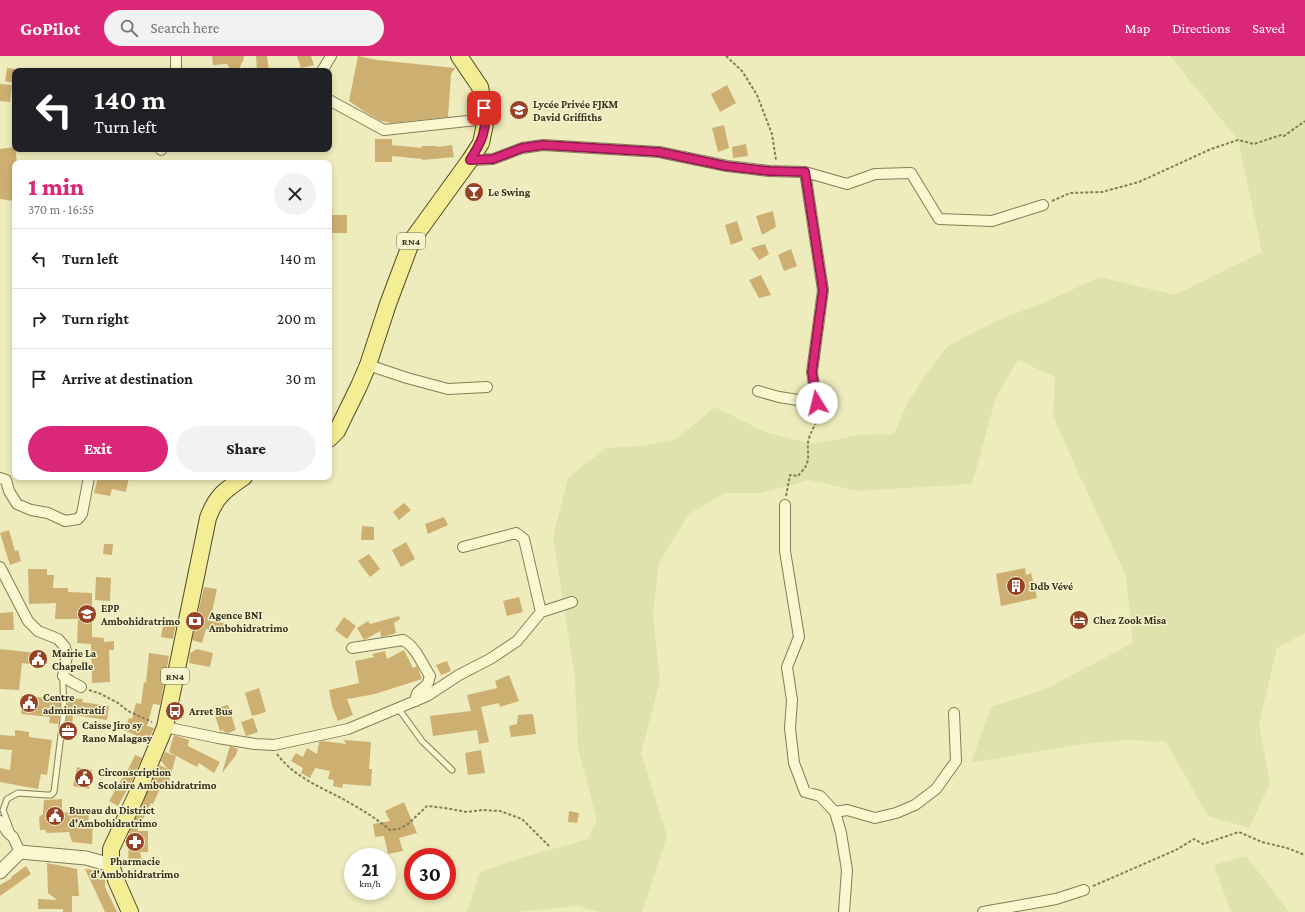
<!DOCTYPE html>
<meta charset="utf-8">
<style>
body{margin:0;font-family:"Crimson Pro",serif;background:#f2f2f2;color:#202124;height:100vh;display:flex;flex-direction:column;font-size:15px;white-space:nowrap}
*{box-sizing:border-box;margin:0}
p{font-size:13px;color:#757577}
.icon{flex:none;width:22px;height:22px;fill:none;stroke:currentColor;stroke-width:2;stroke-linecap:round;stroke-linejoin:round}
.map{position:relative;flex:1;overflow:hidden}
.details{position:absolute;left:12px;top:104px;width:320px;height:320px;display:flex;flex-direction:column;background:#fff;border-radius:8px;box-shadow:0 2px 6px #0003}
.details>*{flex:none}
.guide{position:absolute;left:12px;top:12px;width:320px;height:84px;border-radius:8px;box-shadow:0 2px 6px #0003;background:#202124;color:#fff;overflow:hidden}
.speed{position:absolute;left:344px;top:792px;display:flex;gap:8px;font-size:20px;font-weight:700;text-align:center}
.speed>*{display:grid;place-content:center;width:52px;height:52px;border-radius:50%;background:#fff;box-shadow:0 2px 6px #0003;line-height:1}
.speed small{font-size:10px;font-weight:400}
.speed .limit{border:6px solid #d22;background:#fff;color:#111}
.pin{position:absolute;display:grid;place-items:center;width:34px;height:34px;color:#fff;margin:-17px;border-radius:8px;box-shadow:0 2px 6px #0006}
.me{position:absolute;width:44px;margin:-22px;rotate:351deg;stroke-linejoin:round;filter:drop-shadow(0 0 3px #0008)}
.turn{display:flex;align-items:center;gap:14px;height:84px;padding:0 16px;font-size:18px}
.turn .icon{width:52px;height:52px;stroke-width:2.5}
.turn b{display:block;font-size:28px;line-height:34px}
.round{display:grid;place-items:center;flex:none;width:42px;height:42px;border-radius:21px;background:#f2f2f2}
.summary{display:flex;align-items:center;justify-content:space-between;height:68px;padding:0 16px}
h1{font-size:24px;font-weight:800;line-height:30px;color:#db2777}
.action{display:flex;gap:8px;margin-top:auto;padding:8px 16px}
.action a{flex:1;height:46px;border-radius:24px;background:#db2777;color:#fff;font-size:16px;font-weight:800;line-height:46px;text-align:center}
.action a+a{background:#f2f2f2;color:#202124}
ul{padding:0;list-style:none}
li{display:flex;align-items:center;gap:12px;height:60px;padding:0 16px;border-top:1px solid #e0e0e0}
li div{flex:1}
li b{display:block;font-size:15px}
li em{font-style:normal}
header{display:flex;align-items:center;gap:24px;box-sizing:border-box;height:56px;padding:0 20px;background:#db2777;color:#fff}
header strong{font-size:19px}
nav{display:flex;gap:22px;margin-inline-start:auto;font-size:14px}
.search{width:280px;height:36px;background:#f2f2f2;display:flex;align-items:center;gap:10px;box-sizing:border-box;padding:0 14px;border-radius:22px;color:#757577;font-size:15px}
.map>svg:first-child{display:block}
</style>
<header>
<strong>GoPilot</strong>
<div class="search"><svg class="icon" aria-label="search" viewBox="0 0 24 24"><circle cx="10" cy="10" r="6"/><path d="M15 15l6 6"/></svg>Search here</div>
<nav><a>Map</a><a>Directions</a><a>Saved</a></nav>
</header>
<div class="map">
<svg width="1305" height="856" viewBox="0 0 1305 856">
<rect width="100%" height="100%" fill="#eeecbd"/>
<!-- farmland -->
<path fill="#dee3ab" d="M1170,0h135v577l-28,15 -18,76 11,59 -21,45 -41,-12 -42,-74 -36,-2 -50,4 -109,19 20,-56 52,-17 90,-47 -7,-67 -49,-106 -24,-54 2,-39 -37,-17 -22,37 -24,87 -115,7 -48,-11 -48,13h-37l-35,21 -30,49 -6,51 7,67 -19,72 26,83 -25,76h-41l-24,-6 -60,6h-50l13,-40 41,-14 67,-19 9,-20 -19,-70 -3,-71 -22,-141 15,-59 38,-30 35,-2 35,-7 39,-32 50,25 48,12 47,-9 34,-1 13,-30 17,-27 25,-32 47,-24 47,-18 57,-26 75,18 87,-43 -24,-112z
M1246,800l43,56h-58l-17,-47z"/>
<!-- building -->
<path fill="#cdaf72" d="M212,0h32l-1,6h-1l-3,8 -1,1h-7l-4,-7 -14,1z
M256,0h11l2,15h-12z
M297,0h14l3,9 -13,3z
M358,0l19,4 78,8 -4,6 -3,43 -56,6 -11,-2 -16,-9 -16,-11z
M7,12l8,1v14l-10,-2z
M0,28l12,1 -2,17 -10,-1z
M727,29l9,18 -16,9 -9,-18z
M724,69l5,23 -11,4 -6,-24z
M375,83h17v6l30,3 -1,-2h16v1l15,-2 2,12 -32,3v-1l-30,-3v6h-17z
M746,88l2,12 -15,2 -1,-11z
M15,91l2,16h-2v17l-2,21 -13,-2v-50z
M773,155l3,16 -14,8 -6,-19z
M329,159h18v18h-18z
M737,165l6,19 -12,5 -6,-20z
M765,188l4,10 -10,6 -8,-12z
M791,193l6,17 -13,5 -6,-16z
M761,219l10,20 -12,3 -10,-18z
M98,421h31l-3,15 -14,-3 -2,7 -16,-3z
M404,447l7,7 -12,10 -6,-8z
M444,461l4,8 -20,9 -3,-10z
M362,470l12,1v13h-13z
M9,474l6,21 3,-1 3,11 -11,4 -10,-32z
M406,486l9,17 -14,8 -9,-17z
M104,488h9l-1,11 -9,-1z
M369,498l11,15 -10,8 -12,-16z
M1025,512l1,7 5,-2 6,25 -36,8 -5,-32z
M28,513h19v6h7l-1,13h15v4l24,1v44l12,1v4l10,-1v9h-5l1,32 -18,1 -1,-39 -14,-1 1,-24h-23l1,-16 -27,1z
M96,521l15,1 -1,23 -15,-1z
M204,531l13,2 -7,32 14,2 -2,10 -16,-4 -4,14 -10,-3z
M519,541l4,15 -16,4 -4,-15z
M13,556l1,18h-14v-17z
M399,560l1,3 -6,4 2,10 -10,3 -5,1 -1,-6 -16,9 -7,-12 11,-7 2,3z
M344,561l12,9 -9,13 -12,-9z
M164,565l12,2 -3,16 -12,-2z
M0,593l47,5 -2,12 -23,-3 -3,27 -19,-1z
M197,593l16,4 -3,14 -21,-4 1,-10z
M404,594l9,18 4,-2 5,13 -47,15 -28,5 6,16 -15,6 -6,-15 -3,-16 30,-7 -4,-22 19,-4 -2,-3 13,-3 2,8z
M149,597l20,3 -9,49 -7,-1 -6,22 7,2 -7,16 -5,-6 -18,-8 5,-12 3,1 4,-16 5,1 3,-22 2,1z
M447,605l4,10 -10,4 -5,-10z
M509,619l10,26 -19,6 -1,-4 -18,4 8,35 -10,2 -2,-14 -44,6 -3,-20 41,-5 -4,-16 30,-7 -2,-7z
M259,632l7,24 -14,4 -7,-23z
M37,641l23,3v10l-2,14 -9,-1 1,-6 -29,-3 2,-15 14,2z
M68,642l15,1 -1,3 27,4 -2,14 -34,-5 -1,12 -6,-1z
M228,649l8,25 -8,3 -4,-1 -1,-2 -3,1 -7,-22z
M533,658l3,20 -25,3 -2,-11 8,-2 1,-9z
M253,662l5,14 -12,4 -5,-14z
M15,674l14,2v5l23,3 -5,35 -6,-1 -3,15 -38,-7v-14l10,2 2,-20 -12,-1v-14l15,1z
M174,679l15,5 -1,6 32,16 -6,11 -15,-10 -2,4 -28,-15z
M344,684l27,2 -2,27h3l-1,17 -28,-2 -1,4 -9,-2 1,-6 -6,-1 2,-8 -15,-3 -5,10 -9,-5 2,-5 -12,-7 5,-8 7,4 4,-9 10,6 2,-12 4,-1 23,3z
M230,690l8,3 -2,6 -14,18z
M481,694l4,23 -17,2 -3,-22z
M165,696l11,4 -8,29 -6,-1 -9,20 -2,-1 -14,28h11v21h-8l2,10 -14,4 1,-34 30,-67 9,4 -7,-8z
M135,699l7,3 -11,25 -13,23 -9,-5 15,-26 1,1z
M77,711l15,3 -3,19 -16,-3z
M62,743v13l27,2 -1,8h5l-1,22 -20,-2 -3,-10 -22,1 -2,-3h-5l-1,-13 4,-3 1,-14z
M404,746l13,31 -18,5 4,13 -15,3 -4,-18 -9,1 -2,-13 17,-3 -5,-10z
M569,755l10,2 -2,10 -9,-1z
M47,807l30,6 2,27h-7v16h-9v-3h-25v-10l19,1 -9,-7z
M26,810l5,8 -31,22v-11l12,-7 -1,-1z
M85,813l18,2 2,7v9l12,25h-12z"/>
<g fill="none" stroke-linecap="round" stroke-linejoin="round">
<!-- service casing -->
<g stroke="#867c56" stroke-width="7">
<path id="service" d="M398,652l24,33 30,29
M11,775l-8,-21 4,-11 11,-6 29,2h4l3,-3 10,-82 -1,-24v-9"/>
</g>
<!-- minor casing -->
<g stroke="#867c56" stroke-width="12">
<path id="minor" d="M176,15v-15
M322,15l9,-15
M329,44l55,30 102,-11
M161,94l1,-1
M470,104l23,-1 29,-11 21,-3 116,7 68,14 42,5 36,1 42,12 28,-10 36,-1 28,46 53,2 51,-16
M368,309l39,13 41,11 39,-2
M758,335l21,6 38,6 -5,-31 11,-82 -18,-118
M0,422l6,2 3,11 8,13 14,6 17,3 17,8 13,-2 4,-5 7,-37
M785,449v46l14,86 -12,30 5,33 -2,28 4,35 11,29 15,4 15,16 6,21 6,37 -3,42
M463,491l53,-14 8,6 17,73
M0,511l28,54 10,10 20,8 7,8 2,9 -4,20 7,5 11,6
M352,592l51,-8c13,7 19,24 27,36 -1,2 -1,5 -2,7 -4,7 -14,7 -12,18
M165,671l53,11 37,6 19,1 74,-16 79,-33 32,-21 31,-16 27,-18 24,-29 31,-10
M835,756l12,-2 28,8 21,-5 19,-8 21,-16 20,-28 -2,-48
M0,765l8,12 5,4 7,15
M983,856l73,-13 28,-9"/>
</g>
<!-- tertiary casing -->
<g stroke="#867c56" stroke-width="15">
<path id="tertiary" d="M0,816l20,-20 66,6 25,7"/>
</g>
<!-- primary casing -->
<g stroke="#53482b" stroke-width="18">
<path id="primary" d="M329,383l8,-8 22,-45 9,-21 20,-61 24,-64 58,-80 11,-17 5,-24 -6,-32 -21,-31
M130,856l-14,-32 -5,-15v-16l26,-55 28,-67 43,-209c8,-22 17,-28 36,-41"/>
</g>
<!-- path -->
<path stroke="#867c56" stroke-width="2" stroke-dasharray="3 2" stroke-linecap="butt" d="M726,0l16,15 15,24 15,39 4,26
M1052,145l18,-8 32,-1 37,-10 72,-33 27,-9 16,4 27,-9 3,1 21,-15
M786,440l4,-21 8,1c3,-4 8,-8 9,-13 3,-8 -1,-16 2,-25 3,-10 9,-14 8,-26
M89,634l12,4 17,9 10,8 24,11
M277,698c16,22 43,33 66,45 16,9 33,19 47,31l9,-1 9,-5 19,-18 18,2 22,4 15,-2 18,1 22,8 27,27
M1093,830l83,-36 18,-11 9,5 36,-12 23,10 25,6 18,7"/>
<!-- service -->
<use href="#service" stroke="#f9f7d0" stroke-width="5"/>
<!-- minor -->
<use href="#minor" stroke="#f9f7d0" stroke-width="10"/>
<!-- tertiary -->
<use href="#tertiary" stroke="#f9f7d0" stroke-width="13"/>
<!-- primary -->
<use href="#primary" stroke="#f3ee93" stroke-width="16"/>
</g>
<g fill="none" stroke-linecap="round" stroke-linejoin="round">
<!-- route casing -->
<g stroke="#8e194d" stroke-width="10">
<path id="route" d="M484,52c4,22 -3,35 -14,52l23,-1 29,-11 21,-3 116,7 67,14 43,5 36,1 18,118 -11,82 5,31"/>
</g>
<!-- route -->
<use href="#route" stroke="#db2777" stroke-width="7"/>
</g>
<!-- icons -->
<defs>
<g id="school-disc" transform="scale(1)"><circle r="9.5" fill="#954226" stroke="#f5f4cd"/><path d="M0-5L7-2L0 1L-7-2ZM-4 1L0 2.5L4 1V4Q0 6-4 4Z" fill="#fff"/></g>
<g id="bar-disc" transform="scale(1)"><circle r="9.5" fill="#954226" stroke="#f5f4cd"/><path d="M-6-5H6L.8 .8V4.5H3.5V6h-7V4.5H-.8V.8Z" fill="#fff"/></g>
<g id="building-disc" transform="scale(1)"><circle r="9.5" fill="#954226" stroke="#f5f4cd"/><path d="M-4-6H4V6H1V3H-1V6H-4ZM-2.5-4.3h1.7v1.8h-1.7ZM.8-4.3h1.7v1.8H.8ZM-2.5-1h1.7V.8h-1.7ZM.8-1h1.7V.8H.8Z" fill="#fff"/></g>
<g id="hotel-disc" transform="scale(1)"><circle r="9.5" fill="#954226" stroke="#f5f4cd"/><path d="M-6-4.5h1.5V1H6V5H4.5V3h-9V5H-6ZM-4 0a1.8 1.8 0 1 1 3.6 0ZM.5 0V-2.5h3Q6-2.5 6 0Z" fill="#fff"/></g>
<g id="bank-disc" transform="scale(1)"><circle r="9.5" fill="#954226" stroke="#f5f4cd"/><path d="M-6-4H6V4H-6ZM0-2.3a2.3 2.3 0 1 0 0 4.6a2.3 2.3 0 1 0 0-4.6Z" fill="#fff"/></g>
<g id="civic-disc" transform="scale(1)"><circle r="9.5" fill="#954226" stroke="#f5f4cd"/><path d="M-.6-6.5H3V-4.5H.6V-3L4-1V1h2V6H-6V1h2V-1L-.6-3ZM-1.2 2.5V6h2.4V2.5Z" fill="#fff"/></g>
<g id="bus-disc" transform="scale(1)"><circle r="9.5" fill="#954226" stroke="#f5f4cd"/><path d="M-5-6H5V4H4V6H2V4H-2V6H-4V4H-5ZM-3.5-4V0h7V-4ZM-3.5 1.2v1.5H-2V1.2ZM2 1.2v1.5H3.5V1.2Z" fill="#fff"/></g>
<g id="office-disc" transform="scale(1)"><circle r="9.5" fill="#954226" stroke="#f5f4cd"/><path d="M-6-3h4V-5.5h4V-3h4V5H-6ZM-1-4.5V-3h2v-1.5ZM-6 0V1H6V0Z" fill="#fff"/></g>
<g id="pharmacy-disc" transform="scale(1)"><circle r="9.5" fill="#954226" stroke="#f5f4cd"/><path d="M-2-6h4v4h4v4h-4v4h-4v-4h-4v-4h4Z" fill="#fff"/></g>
</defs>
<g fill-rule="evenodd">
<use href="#school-disc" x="519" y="54"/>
<use href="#bar-disc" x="474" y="136"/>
<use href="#building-disc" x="1016" y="530"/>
<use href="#school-disc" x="87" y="558"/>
<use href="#hotel-disc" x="1079" y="564"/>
<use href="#bank-disc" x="195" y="565"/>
<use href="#civic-disc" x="38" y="603"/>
<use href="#civic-disc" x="29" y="647"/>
<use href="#bus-disc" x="175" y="655"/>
<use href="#office-disc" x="68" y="675"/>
<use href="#civic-disc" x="84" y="722"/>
<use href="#civic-disc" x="55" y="760"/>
<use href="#pharmacy-disc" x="135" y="786"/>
</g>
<g text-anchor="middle" stroke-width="3" stroke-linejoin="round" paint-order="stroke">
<!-- shield labels -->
<g fill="#f5f4cd" stroke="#6f6950" stroke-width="1">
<rect x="397" y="177" width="28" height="16" rx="3"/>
<rect x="161" y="612" width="28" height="16" rx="3"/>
</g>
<g font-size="10" font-weight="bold" fill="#352e1b">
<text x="411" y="189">RN4</text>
<text x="175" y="624">RN4</text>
</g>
<!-- poi labels -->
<g font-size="11" font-weight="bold" fill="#352e1b" stroke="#f5f4cd" text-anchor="start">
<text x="533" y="52">Lycée Privée FJKM<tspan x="533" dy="13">David Griffiths</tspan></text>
<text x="488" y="140">Le Swing</text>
<text x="1030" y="534">Ddb Vévé</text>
<text x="101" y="556">EPP<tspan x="101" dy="13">Ambohidratrimo</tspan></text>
<text x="209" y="563">Agence BNI<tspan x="209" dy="13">Ambohidratrimo</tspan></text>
<text x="1093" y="568">Chez Zook Misa</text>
<text x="52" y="601">Mairie La<tspan x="52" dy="13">Chapelle</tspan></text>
<text x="43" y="645">Centre<tspan x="43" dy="13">administratif</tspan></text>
<text x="189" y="659">Arret Bus</text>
<text x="82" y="673">Caisse Jiro sy<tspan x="82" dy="13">Rano Malagasy</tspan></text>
<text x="98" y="720">Circonscription<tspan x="98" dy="13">Scolaire Ambohidratrimo</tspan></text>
<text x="69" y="758">Bureau du District<tspan x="69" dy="13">d'Ambohidratrimo</tspan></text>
<text x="135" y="809" text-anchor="middle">Pharmacie<tspan x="135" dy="13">d'Ambohidratrimo</tspan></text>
</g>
</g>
</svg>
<div class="speed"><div>21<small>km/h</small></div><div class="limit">30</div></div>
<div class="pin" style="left:484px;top:52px;background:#d93025"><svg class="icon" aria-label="arrive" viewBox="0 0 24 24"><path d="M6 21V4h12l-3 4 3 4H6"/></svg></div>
<svg class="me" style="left:817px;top:347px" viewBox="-20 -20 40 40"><circle r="19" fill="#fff"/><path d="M0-13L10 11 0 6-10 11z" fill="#db2777"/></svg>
<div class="guide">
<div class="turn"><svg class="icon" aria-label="left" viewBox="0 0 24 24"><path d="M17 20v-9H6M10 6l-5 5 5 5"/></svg><div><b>140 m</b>Turn left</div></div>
</div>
<section class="details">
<div class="summary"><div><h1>1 min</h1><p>370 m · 16:55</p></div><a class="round"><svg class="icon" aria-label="close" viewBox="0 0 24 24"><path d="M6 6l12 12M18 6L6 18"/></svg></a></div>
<ul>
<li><svg class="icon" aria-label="left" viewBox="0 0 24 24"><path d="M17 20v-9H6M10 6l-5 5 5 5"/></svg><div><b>Turn left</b></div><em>140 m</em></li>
<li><svg class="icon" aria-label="right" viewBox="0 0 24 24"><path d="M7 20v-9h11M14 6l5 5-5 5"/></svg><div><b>Turn right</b></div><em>200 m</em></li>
<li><svg class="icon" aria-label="arrive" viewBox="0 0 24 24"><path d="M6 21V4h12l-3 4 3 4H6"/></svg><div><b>Arrive at destination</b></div><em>30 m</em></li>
</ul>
<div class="action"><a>Exit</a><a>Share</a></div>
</section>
</div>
